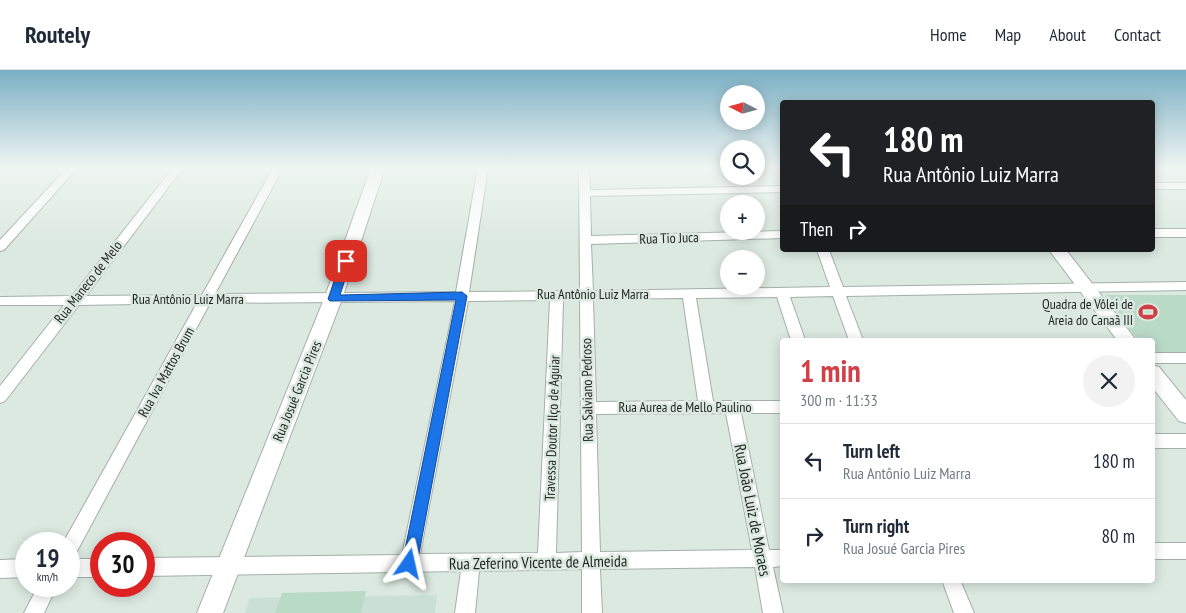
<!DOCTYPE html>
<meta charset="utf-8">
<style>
body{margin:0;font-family:"PT Sans Narrow",sans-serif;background:#f2f2f3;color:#1f2937;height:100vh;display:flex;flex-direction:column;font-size:19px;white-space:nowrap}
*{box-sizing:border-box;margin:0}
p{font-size:16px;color:#747a83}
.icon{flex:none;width:28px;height:28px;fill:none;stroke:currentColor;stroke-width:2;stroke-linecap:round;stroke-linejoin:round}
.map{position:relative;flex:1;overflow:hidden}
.sheet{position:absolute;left:780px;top:268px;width:375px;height:245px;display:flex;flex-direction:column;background:#fff;border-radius:5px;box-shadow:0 2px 12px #0003}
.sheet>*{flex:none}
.top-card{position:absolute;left:780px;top:30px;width:375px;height:152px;border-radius:5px;box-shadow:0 2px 12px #0003;background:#202124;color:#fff;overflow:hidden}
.needle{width:32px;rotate:276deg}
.fabs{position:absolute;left:720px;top:15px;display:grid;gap:10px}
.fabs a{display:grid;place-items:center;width:45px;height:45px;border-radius:50%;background:#fff;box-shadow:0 2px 12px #0003;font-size:25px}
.speed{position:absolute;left:15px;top:462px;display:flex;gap:10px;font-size:25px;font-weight:700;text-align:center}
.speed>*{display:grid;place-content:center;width:65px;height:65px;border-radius:50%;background:#fff;box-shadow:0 2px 12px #0003;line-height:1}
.speed small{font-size:12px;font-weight:400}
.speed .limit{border:8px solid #d22;background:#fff;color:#111}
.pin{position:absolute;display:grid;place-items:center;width:42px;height:42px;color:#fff;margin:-21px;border-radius:10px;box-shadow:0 2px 8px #0006}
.me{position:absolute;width:55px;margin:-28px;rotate:11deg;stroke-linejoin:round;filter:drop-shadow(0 0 4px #0008)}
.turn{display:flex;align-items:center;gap:18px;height:105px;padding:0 20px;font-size:22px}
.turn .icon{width:65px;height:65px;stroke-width:2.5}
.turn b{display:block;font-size:35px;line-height:42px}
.then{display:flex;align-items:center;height:48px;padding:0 20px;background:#0003;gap:10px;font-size:19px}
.round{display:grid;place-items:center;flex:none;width:52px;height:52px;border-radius:26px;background:#f2f2f3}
.overview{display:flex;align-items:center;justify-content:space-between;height:85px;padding:0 20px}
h1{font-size:30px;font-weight:700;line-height:38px;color:#d04049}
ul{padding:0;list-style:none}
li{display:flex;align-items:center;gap:15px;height:75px;padding:0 20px;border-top:1px solid #e0e1e3}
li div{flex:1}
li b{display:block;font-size:19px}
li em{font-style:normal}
header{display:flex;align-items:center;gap:30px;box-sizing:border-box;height:70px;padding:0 25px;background:#fff;border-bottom:1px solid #e0e1e3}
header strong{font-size:24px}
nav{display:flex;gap:28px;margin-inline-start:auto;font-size:18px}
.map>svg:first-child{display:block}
</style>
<header>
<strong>Routely</strong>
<nav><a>Home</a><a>Map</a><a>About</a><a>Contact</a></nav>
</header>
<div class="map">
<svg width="1186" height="543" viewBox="0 0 1186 543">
<rect width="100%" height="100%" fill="#dbe9e1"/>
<!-- built -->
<path fill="#cae0d4" d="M437,525l-2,18h-190l5,-15z"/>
<!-- green -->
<path fill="#badac8" d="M1106,225h80v59l-33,-1 -1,-13h-14l-34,-43z
M366,521l-5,22h-86l7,-20z"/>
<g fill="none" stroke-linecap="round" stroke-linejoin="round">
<!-- street casing -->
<g stroke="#a3b0a9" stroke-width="2">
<path id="street" d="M67,98h10l-73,82 -4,1v-11z
M173,98h10l-97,128 116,-1 71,-127h10l-68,126 241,-2 22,-124h10l-19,124 111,-1 -1,-123h10l1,22 192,-4v6l-192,4 1,40 191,-5v7l-191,6 2,47 237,-4 -13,-37h12l14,37 343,-5v8l-340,6 17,44h-14l-16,-44 -43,1 15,43h-14l-14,-43 -81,1 17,103h69v12h-41l28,137h13v16l-9,1 10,46h-20l-8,-46 -155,2 2,44h-20v-44l-103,2 -4,42h-20l6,-42 -317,5v-18l258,-3 53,-254 -245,2 -135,252 -6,2v-13l-6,-1 134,-240 -118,2 -74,96 -5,2v-17l64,-81h-64v-8l72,-1zM683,228l15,103 -102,1 -3,-103zM580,229l2,253 -26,1 7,-253zM550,230l-12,253 -118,1 48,-253zM726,343l26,137 -152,2 -4,-138z
M1152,113h34v6h-34z
M1152,159h34v8h-34z
M1152,283h34v10h-34z
M1152,364h34v14h-34z
M1152,473h34v16h-34z
M26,489v18l-26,1v-18z
M69,489h32v18h-32z
M942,510h18l14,33h-20z
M38,516h19l-13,27h-20z"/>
</g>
<!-- secondary casing -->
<g stroke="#a3b0a9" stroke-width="2">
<path id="secondary" d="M371,98h14l-43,131 -119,314h-26l127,-314z
M1049,180h17l70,90h-19z
M1152,295l7,2 27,33v23l-7,-2 -27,-34z"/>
</g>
<!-- street -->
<use href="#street" fill="#fff" fill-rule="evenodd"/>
<!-- secondary -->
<use href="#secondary" fill="#fff" fill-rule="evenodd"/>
</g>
<!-- sky -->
<linearGradient id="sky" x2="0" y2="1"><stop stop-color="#7aafc4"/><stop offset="0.56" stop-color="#eff5f2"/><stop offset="1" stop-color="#eff5f2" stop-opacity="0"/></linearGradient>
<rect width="1186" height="174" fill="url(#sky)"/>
<!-- route -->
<path fill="#1a73e8" stroke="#114b97" d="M346,188l5,3 -11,34 122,-3 5,4 -50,268 -3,5 -5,3 -5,-3 -2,-5 54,-264 -126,1 -2,-2 13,-38z"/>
<!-- icons -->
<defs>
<g id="stadium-bare" transform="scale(1.5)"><path d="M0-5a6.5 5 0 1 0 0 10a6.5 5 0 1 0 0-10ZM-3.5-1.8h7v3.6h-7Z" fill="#d04049" stroke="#dbe9e1" stroke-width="2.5" paint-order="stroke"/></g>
</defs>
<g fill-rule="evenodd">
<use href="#stadium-bare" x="1148" y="242"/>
</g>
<g text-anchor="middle" stroke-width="5" stroke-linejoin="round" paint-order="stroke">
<!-- street labels -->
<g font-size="14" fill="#1e2320" stroke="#dbe9e1">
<text transform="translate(669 168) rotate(-2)" y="5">Rua Tio Juca</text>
<text transform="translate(88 212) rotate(-52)" y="5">Rua Maneco de Melo</text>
<text x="593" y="229">Rua Antônio Luiz Marra</text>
<text x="188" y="234">Rua Antônio Luiz Marra</text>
<text transform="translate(166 302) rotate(-61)" y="5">Rua Iva Mattos Brum</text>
<text transform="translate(587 320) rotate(-91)" y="5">Rua Salviano Pedroso</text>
<text transform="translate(297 321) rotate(-68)" y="5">Rua Josué Garcia Pires</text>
<text x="685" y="342">Rua Aurea de Mello Paulino</text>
<text transform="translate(552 358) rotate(-88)" y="5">Travessa Doutor Ilço de Aguiar</text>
</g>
<!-- poi labels -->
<g font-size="14" fill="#1e2320" stroke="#dbe9e1" text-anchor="end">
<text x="1133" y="239">Quadra de Vôlei de<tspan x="1133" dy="16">Areia do Canaã III</tspan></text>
</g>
<!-- near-street labels -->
<g font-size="16" fill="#1e2320" stroke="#dbe9e1">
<text transform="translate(753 440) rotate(79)" y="6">Rua João Luiz de Moraes</text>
<text transform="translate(538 492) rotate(-1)" y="6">Rua Zeferino Vicente de Almeida</text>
</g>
</g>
</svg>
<div class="fabs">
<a><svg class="needle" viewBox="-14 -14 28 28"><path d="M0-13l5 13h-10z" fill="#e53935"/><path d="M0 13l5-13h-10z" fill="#747a83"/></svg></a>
<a><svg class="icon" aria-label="search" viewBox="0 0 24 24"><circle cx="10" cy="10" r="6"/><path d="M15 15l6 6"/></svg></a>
<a>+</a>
<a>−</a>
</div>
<div class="speed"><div>19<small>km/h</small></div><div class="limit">30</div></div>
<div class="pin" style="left:346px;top:191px;background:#d93025"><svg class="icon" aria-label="arrive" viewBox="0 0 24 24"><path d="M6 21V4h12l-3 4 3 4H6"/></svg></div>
<svg class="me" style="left:409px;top:494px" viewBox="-20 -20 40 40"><path d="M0-17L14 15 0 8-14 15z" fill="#1a73e8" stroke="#fff" stroke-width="4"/></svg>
<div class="top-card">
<div class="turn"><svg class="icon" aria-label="left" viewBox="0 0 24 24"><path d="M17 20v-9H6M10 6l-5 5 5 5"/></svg><div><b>180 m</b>Rua Antônio Luiz Marra</div></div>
<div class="then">Then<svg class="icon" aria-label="right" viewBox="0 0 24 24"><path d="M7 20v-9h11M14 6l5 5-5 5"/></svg></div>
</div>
<section class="sheet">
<div class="overview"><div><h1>1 min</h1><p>300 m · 11:33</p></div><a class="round"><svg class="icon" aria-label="close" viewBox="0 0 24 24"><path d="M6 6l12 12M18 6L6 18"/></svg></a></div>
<ul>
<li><svg class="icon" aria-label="left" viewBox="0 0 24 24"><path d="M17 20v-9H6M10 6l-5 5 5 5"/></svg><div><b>Turn left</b><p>Rua Antônio Luiz Marra</p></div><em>180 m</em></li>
<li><svg class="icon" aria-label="right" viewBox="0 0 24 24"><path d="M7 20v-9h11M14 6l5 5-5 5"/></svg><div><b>Turn right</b><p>Rua Josué Garcia Pires</p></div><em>80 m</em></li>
</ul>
</section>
</div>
